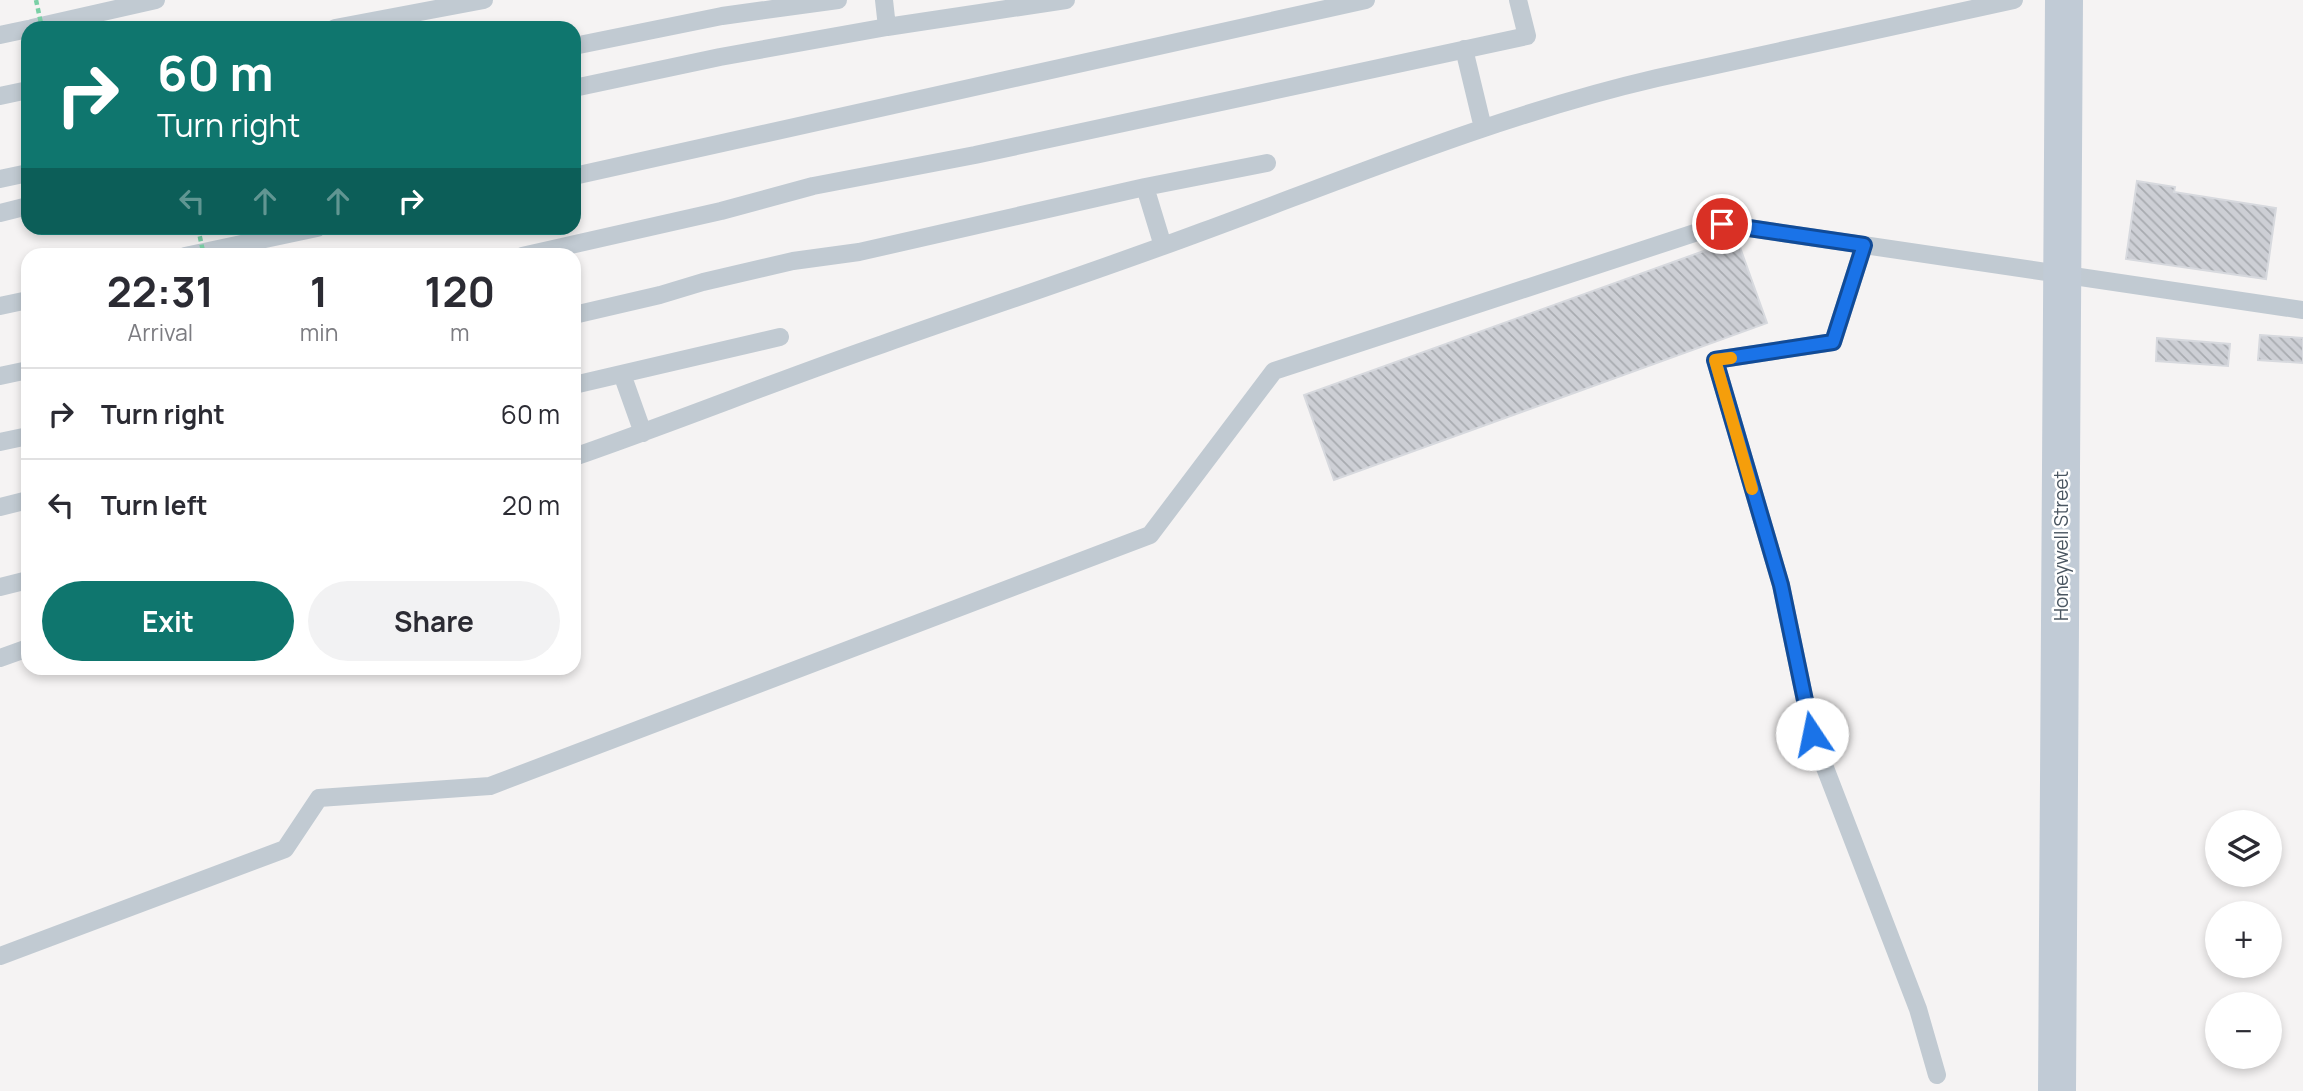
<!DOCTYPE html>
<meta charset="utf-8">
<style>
body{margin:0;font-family:Manrope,sans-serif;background:#f2f2f3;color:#2b2b33;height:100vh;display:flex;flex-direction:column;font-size:26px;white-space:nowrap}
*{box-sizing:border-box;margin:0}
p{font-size:23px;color:#7c7c81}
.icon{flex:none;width:38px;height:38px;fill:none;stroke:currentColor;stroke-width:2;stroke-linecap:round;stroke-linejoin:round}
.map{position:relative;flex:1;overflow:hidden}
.panel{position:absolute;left:21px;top:248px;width:560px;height:427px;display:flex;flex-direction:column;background:#fff;border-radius:21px;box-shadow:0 4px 10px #0003}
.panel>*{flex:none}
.top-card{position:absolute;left:21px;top:21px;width:560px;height:214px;border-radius:21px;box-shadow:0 4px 10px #0003;background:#0f766e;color:#fff;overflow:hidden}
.fabs{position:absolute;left:2205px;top:810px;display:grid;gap:14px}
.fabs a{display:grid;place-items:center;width:77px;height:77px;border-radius:50%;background:#fff;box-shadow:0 4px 10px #0003;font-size:35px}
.pin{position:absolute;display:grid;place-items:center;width:60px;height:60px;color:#fff;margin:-30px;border:4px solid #fff;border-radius:50%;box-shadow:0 2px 7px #0007}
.me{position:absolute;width:77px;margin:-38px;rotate:349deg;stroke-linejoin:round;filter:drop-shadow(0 0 5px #0008)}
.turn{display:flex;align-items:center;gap:24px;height:147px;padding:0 21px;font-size:32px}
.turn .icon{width:91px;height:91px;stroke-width:2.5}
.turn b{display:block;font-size:49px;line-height:60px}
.lanes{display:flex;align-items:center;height:66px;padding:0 21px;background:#0003;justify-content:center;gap:35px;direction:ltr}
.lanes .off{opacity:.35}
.eta{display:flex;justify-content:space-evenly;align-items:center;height:119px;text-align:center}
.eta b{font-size:42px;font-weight:700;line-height:49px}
.primary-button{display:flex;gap:14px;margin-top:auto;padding:14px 21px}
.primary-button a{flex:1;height:80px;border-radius:42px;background:#0f766e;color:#fff;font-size:28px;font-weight:700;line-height:80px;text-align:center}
.primary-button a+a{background:#f2f2f3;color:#2b2b33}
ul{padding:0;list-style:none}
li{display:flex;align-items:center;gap:21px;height:91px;padding:0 21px;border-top:2px solid #e1e1e2}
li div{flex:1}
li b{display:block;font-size:26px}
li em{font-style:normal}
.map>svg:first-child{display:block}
</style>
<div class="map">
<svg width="2303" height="1091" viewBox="0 0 2303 1091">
<defs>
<pattern id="building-back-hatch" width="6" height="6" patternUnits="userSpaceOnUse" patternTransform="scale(1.75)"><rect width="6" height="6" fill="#cdcfd5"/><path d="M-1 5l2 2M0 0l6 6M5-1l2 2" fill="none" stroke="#a8abb0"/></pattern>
</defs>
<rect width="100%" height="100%" fill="#f5f3f3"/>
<!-- building -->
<path fill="url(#building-back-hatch)" stroke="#d7d9de" stroke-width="2" d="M2137,181l38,6 -1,5 102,16 -10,71 -140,-20z
M1737,239l30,84 -433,157 -30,-85z
M2260,335l43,3v25l-45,-3z
M2157,338l73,6 -2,22 -72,-5z"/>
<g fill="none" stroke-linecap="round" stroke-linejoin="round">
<!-- path -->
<path stroke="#7ad0a6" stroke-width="4.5" stroke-dasharray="5 3.5" stroke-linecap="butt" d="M84,228l1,5 27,-5"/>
<!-- lane -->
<path stroke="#c1cad2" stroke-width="18" d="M884,0l3,27
M32,28l124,-28
M335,28l149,-28
M0,35l28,-6
M574,46l148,-30 116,-16
M1464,49l19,79
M574,88l146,-31 167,-30 179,-27
M0,96l28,-6
M574,176l792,-176
M0,179l28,-6
M1145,187l18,59
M0,213l28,-7
M1864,245l-31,97 -118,18 66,225 31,149 106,275 19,66
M185,256l132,-28
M522,256l199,-45 92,-25 162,-31 552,-119 -9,-36
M0,306l28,-6
M574,315l86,-20 43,-13 90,-21 66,-9 286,-65 122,-24
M622,374l21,59
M0,376l28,-6
M574,385l206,-48
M0,442l28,-6
M574,457c104,-36 205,-77 309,-113 107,-38 214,-73 321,-113 149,-55 298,-117 453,-153l357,-78
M0,507l28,-7
M0,587l28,-7
M0,658l28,-10
M0,956l285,-107 34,-51 171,-12 660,-251 124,-164 448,-147 581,86"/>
<!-- path-bridge -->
<path stroke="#7ad0a6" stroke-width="4.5" stroke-dasharray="5 3.5" stroke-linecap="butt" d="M36,0l6,28
M198,228l6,28"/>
<!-- secondary-bridge -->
<path stroke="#c1cbd6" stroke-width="38" d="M2057,1091l7,-1091"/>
</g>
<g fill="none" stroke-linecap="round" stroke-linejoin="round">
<!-- route casing -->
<g stroke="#114b97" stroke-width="18">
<path id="route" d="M1722,224l142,21 -31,97 -118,18 66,225 31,149"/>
</g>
<!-- route -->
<use href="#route" stroke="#1a73e8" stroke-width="12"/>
<!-- slow -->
<path stroke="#f59e0b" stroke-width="12" d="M1731,358l-16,2 37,129"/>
</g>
<g text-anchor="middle" stroke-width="5" stroke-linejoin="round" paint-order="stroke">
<!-- street labels -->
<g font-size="19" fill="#4a5661" stroke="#fff">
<text transform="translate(2061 546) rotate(-90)" y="7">Honeywell Street</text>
</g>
</g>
</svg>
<div class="fabs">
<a><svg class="icon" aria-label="layers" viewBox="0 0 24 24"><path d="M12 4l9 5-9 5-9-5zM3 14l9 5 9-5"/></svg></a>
<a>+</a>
<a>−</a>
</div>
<div class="pin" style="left:1722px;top:224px;background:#d93025"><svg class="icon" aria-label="arrive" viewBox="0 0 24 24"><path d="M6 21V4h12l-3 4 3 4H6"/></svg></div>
<svg class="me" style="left:1812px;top:734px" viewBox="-20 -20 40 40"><circle r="19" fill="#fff"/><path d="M0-13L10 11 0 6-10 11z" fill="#1a73e8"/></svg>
<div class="top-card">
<div class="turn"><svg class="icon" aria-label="right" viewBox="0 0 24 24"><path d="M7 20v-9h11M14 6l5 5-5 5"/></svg><div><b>60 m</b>Turn right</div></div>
<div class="lanes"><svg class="icon off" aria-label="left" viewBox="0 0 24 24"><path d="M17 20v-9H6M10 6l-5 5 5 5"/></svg><svg class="icon off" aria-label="ahead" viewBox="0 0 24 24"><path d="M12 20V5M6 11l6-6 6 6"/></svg><svg class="icon off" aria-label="ahead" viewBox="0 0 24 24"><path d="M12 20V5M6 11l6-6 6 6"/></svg><svg class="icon" aria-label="right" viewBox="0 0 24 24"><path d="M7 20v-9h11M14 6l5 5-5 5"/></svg></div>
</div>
<section class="panel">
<div class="eta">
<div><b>22:31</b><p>Arrival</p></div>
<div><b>1</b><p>min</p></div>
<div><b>120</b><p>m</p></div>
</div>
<ul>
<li><svg class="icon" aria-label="right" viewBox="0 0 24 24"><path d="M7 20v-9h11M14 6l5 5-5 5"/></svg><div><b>Turn right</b></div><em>60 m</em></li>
<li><svg class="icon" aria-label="left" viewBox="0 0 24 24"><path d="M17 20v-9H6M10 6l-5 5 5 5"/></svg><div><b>Turn left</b></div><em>20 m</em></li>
</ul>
<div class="primary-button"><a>Exit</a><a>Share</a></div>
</section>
</div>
